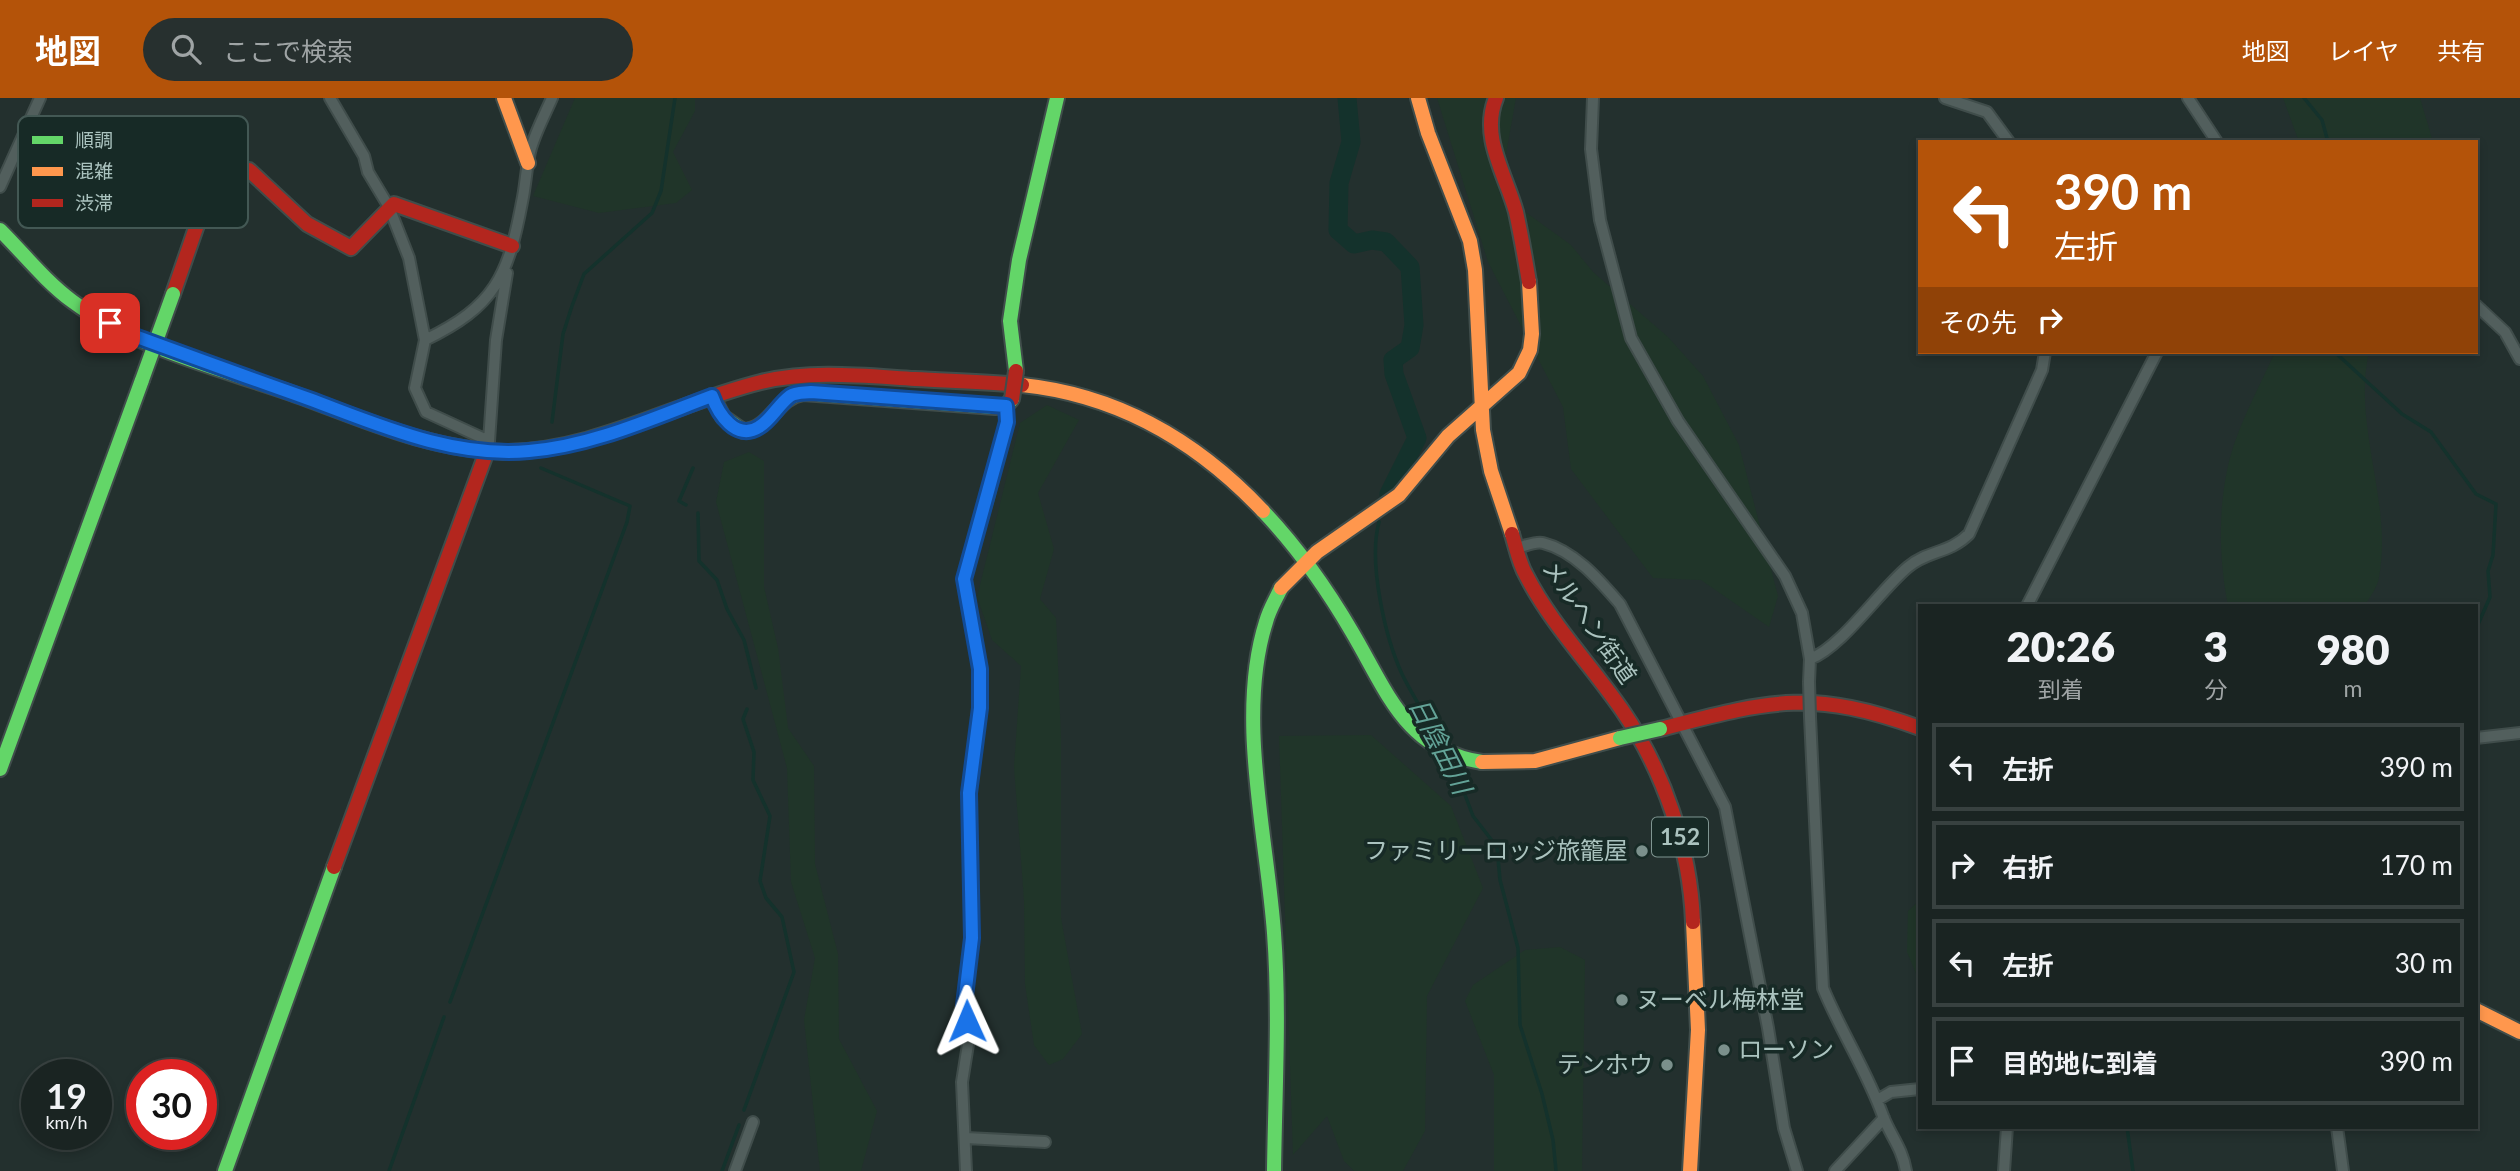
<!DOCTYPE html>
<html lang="ja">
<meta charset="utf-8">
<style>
body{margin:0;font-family:Lato,"Noto Sans JP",sans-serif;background:#27302f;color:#f1f3f6;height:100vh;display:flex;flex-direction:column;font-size:26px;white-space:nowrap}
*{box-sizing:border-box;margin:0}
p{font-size:23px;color:#9fa4a5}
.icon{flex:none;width:38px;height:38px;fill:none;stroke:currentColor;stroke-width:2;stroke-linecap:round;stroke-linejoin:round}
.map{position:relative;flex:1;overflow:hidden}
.side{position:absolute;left:1918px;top:506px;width:560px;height:525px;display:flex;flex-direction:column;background:#1a2422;border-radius:0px;box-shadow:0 4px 10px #0003,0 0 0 2px #384140}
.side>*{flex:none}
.guide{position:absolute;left:1918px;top:42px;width:560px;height:214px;border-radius:0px;box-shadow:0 4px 10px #0003,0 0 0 2px #384140;background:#b45309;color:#fff;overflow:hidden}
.speed{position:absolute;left:21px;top:961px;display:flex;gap:14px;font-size:35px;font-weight:700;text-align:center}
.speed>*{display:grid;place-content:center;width:91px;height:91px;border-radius:50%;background:#1a2422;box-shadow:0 4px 10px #0003,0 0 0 2px #384140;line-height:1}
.speed small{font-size:18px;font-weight:400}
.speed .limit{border:10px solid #d22;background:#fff;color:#111}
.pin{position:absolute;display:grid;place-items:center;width:60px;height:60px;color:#fff;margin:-30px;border-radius:14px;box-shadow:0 4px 10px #0006}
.me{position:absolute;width:77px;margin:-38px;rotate:359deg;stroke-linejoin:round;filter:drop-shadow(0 0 5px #0008)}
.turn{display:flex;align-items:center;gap:24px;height:147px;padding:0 21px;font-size:32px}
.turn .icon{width:91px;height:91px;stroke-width:2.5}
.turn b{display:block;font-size:49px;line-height:60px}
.then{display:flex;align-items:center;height:66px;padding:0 21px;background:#0003;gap:14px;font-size:26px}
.eta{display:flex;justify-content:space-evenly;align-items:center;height:119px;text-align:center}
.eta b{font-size:42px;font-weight:800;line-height:49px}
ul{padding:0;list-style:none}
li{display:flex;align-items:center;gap:21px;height:88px;margin:0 14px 10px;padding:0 7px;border:4px solid #384140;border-radius:0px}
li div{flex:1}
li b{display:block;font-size:26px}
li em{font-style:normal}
header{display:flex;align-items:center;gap:42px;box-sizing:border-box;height:98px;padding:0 35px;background:#b45309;color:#fff}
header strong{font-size:33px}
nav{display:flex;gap:38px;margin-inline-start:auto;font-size:24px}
.search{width:490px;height:63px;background:#27302f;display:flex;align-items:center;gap:18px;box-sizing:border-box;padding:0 24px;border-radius:38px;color:#9fa4a5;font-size:26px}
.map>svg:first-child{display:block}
</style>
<header>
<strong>地図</strong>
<div class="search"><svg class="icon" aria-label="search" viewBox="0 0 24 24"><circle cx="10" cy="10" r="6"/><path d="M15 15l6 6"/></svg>ここで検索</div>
<nav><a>地図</a><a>レイヤ</a><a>共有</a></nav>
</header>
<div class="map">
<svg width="2520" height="1073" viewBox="0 0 2520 1073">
<rect width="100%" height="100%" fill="#23302e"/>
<!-- green -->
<path fill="#203529" d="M575,0h120v13l-22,41 19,38 -16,13 -77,10 -66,-17z
M1437,0h79l-17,95 72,52 22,27 75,65 35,39 36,69 39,151 -9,31 -68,-47 -48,-2 -82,-109 -8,-62 -75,-145z
M2283,0h137l13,44h-134z
M2275,254h94c-17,74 24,150 10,225 -1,9 -9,20 -14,28h-137c-9,-44 -10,-95 0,-139 9,-39 31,-78 47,-114z
M1047,307l32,15 -41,73 16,56 -14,50 16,19 5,120v180l21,116 -19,25 -14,6 -15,-20 -9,-61 -1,-84 -10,-133 7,-101 -29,-26 -15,-43 43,-174z
M749,354l15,9v126l14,61 10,80 26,38 1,98 23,90 1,85 38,72 -16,60h-41l-16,-151 11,-62 -24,-76 -4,-114 -71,-266 8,-40z
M1371,637l80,71 32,82 -56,108 -2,135 -22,40h-49l-10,-10 -17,-45 -34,39 -14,-419z
M1920,802v83l-13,-31 1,-41z
M1560,849l25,13 -3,211h-88v-96l-29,-74 8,-16 52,-35z"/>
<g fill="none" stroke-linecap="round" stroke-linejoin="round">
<!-- stream -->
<path stroke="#14322c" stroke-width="3.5" d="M2304,0l18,22 6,22
M2339,254l-1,3 64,59 29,18 45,62 20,10 -3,51 -5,16 2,26 -14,32
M552,324l11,-88 9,-28 12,-32 68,-61 9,-22 14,-93
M686,407l-7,-4 14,-33
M698,415l1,48 18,19 10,29 17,31 12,48
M1379,424c-11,40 6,115 23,152 11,23 26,43 34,67
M1441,657l4,13 14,11 14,37 24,31 3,33 18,68 2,77 22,69 11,46 3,31
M450,904l177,-480 3,-16 -89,-38
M744,1012l50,-138 -12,-55 -16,-19 -6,-17 10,-65 -17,-36 1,-28 -11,-33 4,-10
M2127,1029l6,44
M389,1073l55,-154
M722,1073l17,-46"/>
<!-- river -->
<path stroke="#14322c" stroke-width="19" d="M1347,0l4,44 -12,41 -1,47 16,14 18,-4 14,2 24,25 4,58 -4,23 -17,12 1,14 23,64 -28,56"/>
<!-- street casing -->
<g stroke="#404d4b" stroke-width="14">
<path id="street" d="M330,0l34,58 4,16 21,35 20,51 16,82 -10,48 11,24 63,29 -2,10
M1593,0l-2,51 9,71 31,118 47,83 107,155 17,37 8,46 -1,23
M1945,0l42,14 22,30
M2188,0l29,44
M0,89l40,-89
M2476,207l29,27 15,27
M425,242c70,-34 83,-63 97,-138 4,-18 4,-36 9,-54 5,-17 14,-34 21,-50
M489,343l7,-101 11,-67
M1517,450c8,-2 19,-7 26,-5 32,8 57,38 77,61l105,203 43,221 16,100 13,43
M2027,508l130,-254
M1810,561c32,-12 70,-69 98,-92 20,-17 41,-13 61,-33l73,-164 3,-18
M1810,619l13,271c18,44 44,83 60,128 8,21 19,31 23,55
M2476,640l44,-5
M1879,1001l12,-7 29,-3
M2337,1029l6,44
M966,1040l79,4
M735,1073l18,-49
M966,1073l-4,-89 7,-44 -5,-33 8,-67 -3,-145 11,-86v-38l-16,-90 24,-81 19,-76 -1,-16
M1835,1073l49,-53
M2004,1073l3,-44"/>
</g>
<!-- fast casing -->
<g stroke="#404d4b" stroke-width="18">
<path id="fast" d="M0,132c24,24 45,51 72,71 63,47 144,66 216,91 74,26 135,57 216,60
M1016,273l-6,-50 9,-61 38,-162
M712,298l11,21 20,14c28,-1 33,-34 60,-38l192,14 11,-1 6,-7
M1263,413c35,37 64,78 89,121 35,59 53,118 130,130
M0,671l142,-389
M225,1073l109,-304
M1274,1073c1,-79 6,-159 0,-238 -7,-97 -38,-217 -8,-311 3,-12 10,-23 15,-34"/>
</g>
<!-- slow casing -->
<g stroke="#404d4b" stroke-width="18">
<path id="slow" d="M504,0l24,65
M1418,0l10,35 42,108 5,29 8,160 8,41 21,63
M1022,287c97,10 176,57 241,126
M1281,490l36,-36 82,-57 49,-59 71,-63 11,-23 2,-16 -3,-52
M1482,664l53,-1 85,-23
M2476,912l44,22
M1690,1073l8,-141 -5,-108"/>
</g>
<!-- jam casing -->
<g stroke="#404d4b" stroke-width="18">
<path id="jam" d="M1496,0c-16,39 10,77 20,114 5,23 9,46 13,70
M173,196l33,-95 31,-29h12l58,54 44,24 43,-44 118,42
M504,354c89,0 171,-49 257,-70 51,-12 103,-6 154,-3 36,2 72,3 107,6
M1512,436c4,13 7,29 14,41 25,49 65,90 96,135 42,61 68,138 71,212
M1660,631c109,-28 150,-41 260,-1
M334,769l153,-416"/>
</g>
<!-- street -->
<use href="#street" stroke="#525f5d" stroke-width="10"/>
<!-- fast -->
<use href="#fast" stroke="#63d668" stroke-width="14"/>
<!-- slow -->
<use href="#slow" stroke="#ff974d" stroke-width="14"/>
<!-- jam -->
<use href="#jam" stroke="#b3261e" stroke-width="14"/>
<!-- street-bridge casing -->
<g stroke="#404d4b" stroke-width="14" stroke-linecap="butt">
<path id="street-bridge" d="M1809,584l1,35"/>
</g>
<!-- fast-bridge casing -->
<g stroke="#404d4b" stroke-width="18" stroke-linecap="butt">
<path id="fast-bridge" d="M142,282l31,-86
M1620,640l40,-9"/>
</g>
<!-- jam-bridge casing -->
<g stroke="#404d4b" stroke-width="18" stroke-linecap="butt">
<path id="jam-bridge" d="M1012,301l4,-28"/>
</g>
<!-- street-bridge -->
<use href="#street-bridge" stroke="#525f5d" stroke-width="10"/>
<!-- fast-bridge -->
<use href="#fast-bridge" stroke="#63d668" stroke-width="14"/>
<!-- jam-bridge -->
<use href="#jam-bridge" stroke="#b3261e" stroke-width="14"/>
</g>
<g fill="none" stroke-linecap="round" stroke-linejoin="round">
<!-- route casing -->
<g stroke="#114b97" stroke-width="18">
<path id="route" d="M110,225l19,11c60,22 120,44 180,65 70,26 143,59 220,52 63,-5 124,-33 183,-55 6,17 24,46 47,31 12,-7 19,-22 31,-31 6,-4 14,-3 21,-4l195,14 1,16 -43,157 16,90v39l-11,85 3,145 -8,67 3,16"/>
</g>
<!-- route -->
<use href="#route" stroke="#1a73e8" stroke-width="12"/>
</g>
<!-- markers -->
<g fill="#7b908c" stroke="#172a26" stroke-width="2.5">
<circle cx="1642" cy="753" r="7"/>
<circle cx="1622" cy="902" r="7"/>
<circle cx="1724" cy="952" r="7"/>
<circle cx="1667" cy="967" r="7"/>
</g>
<g text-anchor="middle" stroke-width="7" stroke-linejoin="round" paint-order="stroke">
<!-- shield labels -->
<rect fill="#172a26" stroke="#7f9591" stroke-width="2" x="1652" y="719.5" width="56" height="39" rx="5"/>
<g font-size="23" font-weight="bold" fill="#abc3bf">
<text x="1680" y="747">152</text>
</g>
<!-- street labels -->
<g font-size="24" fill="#abc3bf" stroke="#172a26">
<text transform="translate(1589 524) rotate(55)" y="8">メルヘン街道</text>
</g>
<!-- poi labels -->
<g font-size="24" fill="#abc3bf" stroke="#172a26" text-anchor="end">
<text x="1628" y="761">ファミリーロッジ旅籠屋</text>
<text x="1636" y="910" text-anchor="start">ヌーベル梅林堂</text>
<text x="1738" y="960" text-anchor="start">ローソン</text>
<text x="1653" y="975">テンホウ</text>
</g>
<!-- water labels -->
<g font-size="26" font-style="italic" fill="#63a397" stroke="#172a26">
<text transform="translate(1440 648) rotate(63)" y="9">日陰田川</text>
</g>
</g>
<!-- legend -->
<rect x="18" y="18" width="230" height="112" rx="10" fill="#172a26" stroke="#435854" stroke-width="2"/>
<rect x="32" y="38" width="31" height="8" fill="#63d668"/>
<rect x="32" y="69" width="31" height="9" fill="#ff974d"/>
<rect x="32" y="101" width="31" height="8" fill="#b3261e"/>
<g font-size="19" fill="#abc3bf">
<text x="75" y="49">順調</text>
<text x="75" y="80">混雑</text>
<text x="75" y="112">渋滞</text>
</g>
</svg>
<div class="speed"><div>19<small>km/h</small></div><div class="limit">30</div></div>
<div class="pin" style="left:110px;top:225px;background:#d93025"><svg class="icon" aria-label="arrive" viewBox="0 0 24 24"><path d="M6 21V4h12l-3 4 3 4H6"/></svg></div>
<svg class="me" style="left:967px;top:923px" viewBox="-20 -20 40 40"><path d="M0-17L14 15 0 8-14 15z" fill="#1a73e8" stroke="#fff" stroke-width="4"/></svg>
<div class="guide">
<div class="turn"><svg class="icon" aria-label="left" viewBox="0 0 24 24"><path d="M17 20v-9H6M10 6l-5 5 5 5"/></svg><div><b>390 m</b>左折</div></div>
<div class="then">その先<svg class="icon" aria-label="right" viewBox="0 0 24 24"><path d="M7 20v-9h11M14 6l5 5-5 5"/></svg></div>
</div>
<section class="side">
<div class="eta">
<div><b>20:26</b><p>到着</p></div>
<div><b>3</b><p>分</p></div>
<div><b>980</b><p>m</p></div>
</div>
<ul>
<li><svg class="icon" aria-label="left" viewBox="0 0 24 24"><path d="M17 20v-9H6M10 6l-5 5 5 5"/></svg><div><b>左折</b></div><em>390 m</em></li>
<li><svg class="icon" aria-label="right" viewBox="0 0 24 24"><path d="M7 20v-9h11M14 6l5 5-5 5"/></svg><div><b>右折</b></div><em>170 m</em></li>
<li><svg class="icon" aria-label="left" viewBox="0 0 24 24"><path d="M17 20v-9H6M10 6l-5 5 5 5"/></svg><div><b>左折</b></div><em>30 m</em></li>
<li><svg class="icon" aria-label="arrive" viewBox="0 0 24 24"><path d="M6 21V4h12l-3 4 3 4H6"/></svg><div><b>目的地に到着</b></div><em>390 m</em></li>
</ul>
</section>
</div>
